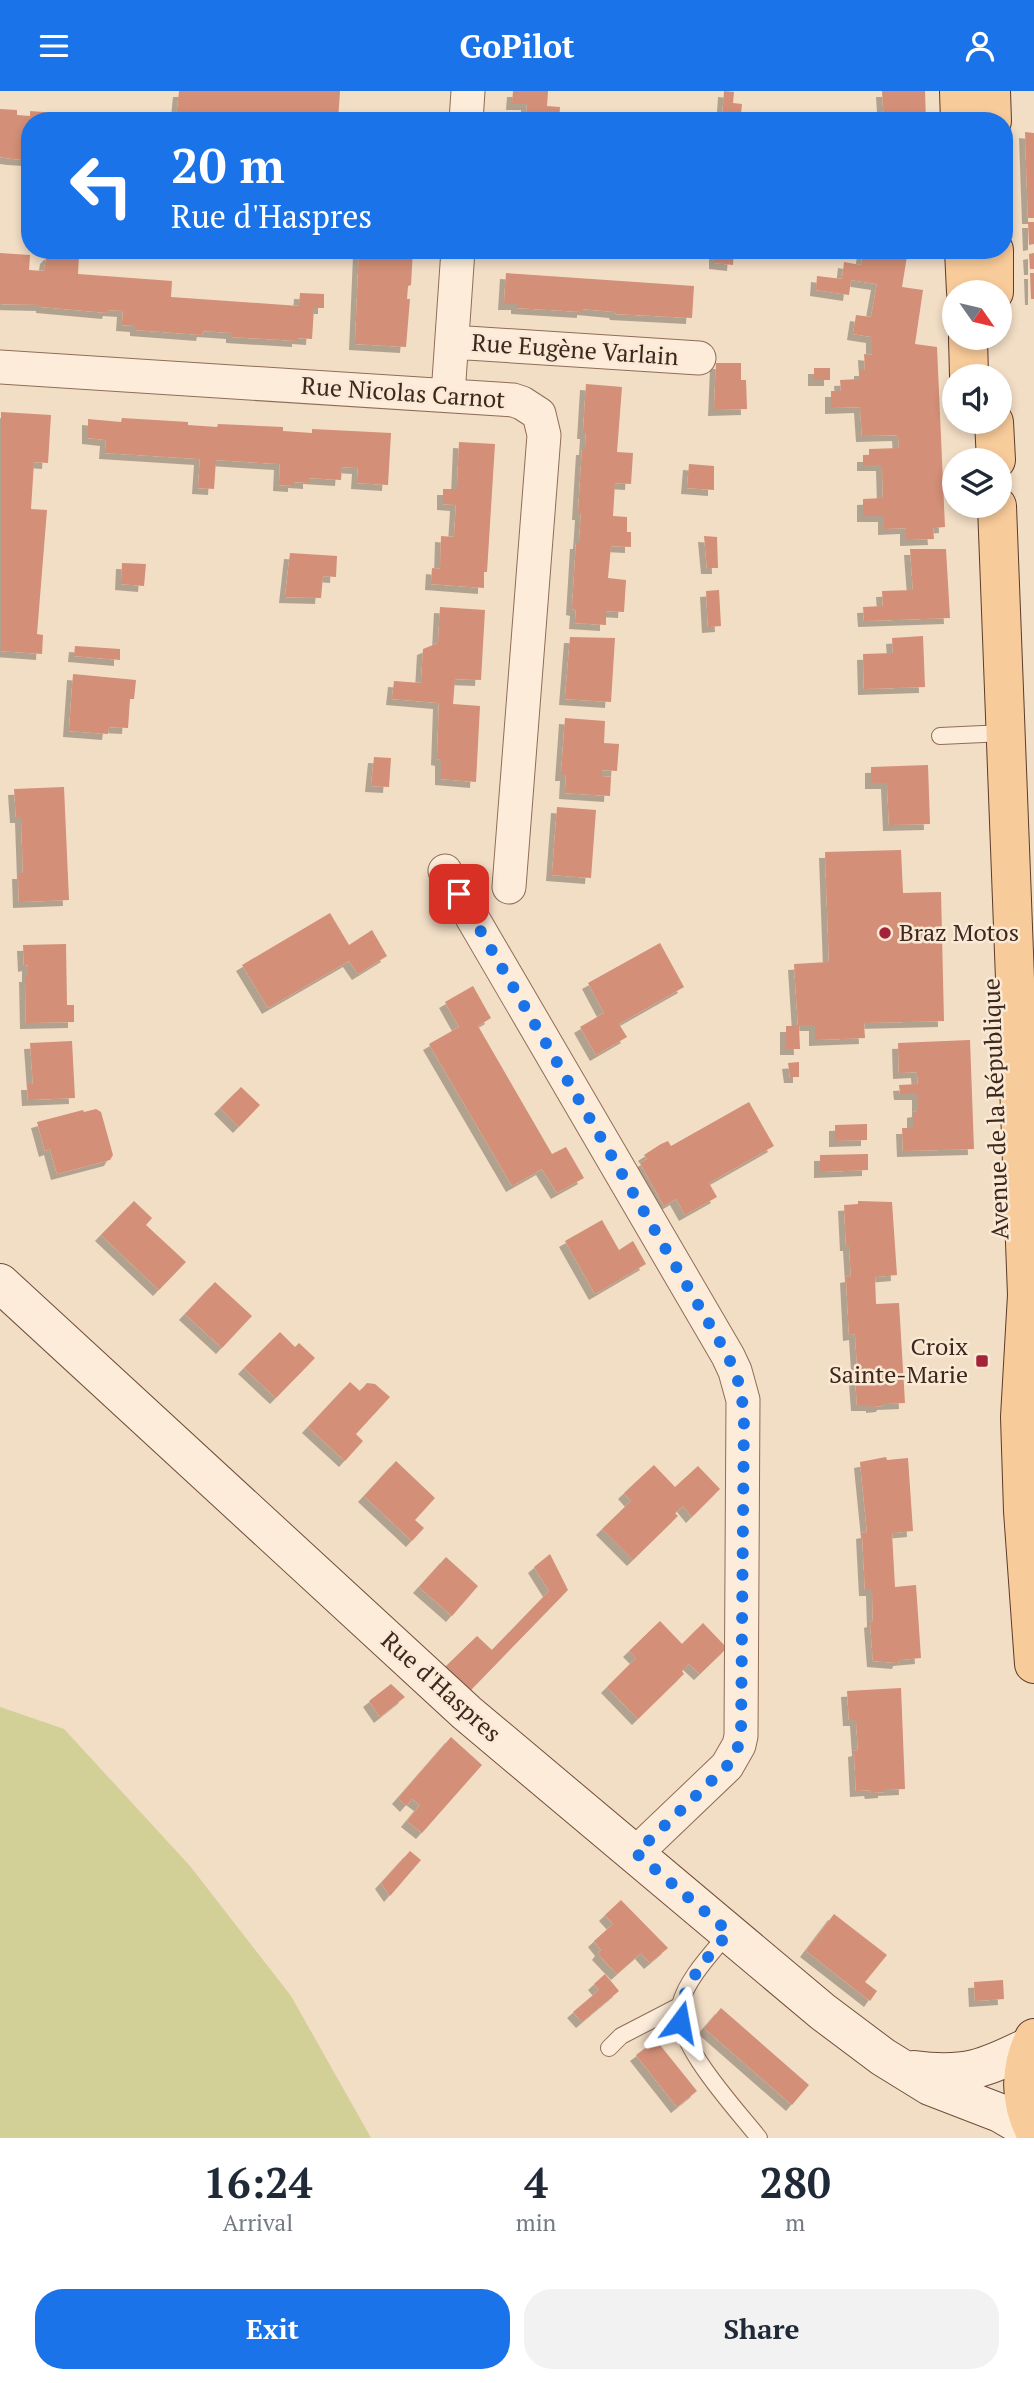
<!DOCTYPE html>
<meta charset="utf-8">
<style>
body{margin:0;font-family:"PT Serif",serif;background:#f2f2f3;color:#1f2937;height:100vh;display:flex;flex-direction:column;font-size:26px;white-space:nowrap}
*{box-sizing:border-box;margin:0}
p{font-size:23px;color:#747a83}
.icon{flex:none;width:38px;height:38px;fill:none;stroke:currentColor;stroke-width:2;stroke-linecap:round;stroke-linejoin:round}
.map{position:relative;height:2047px;overflow:hidden}
.side{display:flex;flex-direction:column;background:#fff;flex:1}
.side>*{flex:none}
.top-card{position:absolute;left:21px;top:21px;width:992px;height:147px;border-radius:28px;box-shadow:0 4px 10px #0003;background:#1a73e8;color:#fff;overflow:hidden}
.needle{width:46px;rotate:124deg}
.buttons{position:absolute;left:942px;top:189px;display:grid;gap:14px}
.buttons a{display:grid;place-items:center;width:70px;height:70px;border-radius:50%;background:#fff;box-shadow:0 4px 10px #0003;font-size:35px}
.pin{position:absolute;display:grid;place-items:center;width:60px;height:60px;color:#fff;margin:-30px;border-radius:14px;box-shadow:0 4px 10px #0006}
.me{position:absolute;width:77px;margin:-38px;rotate:13deg;stroke-linejoin:round;filter:drop-shadow(0 0 5px #0008)}
.turn{display:flex;align-items:center;gap:24px;height:147px;padding:0 35px;font-size:32px}
.turn .icon{width:91px;height:91px;stroke-width:2.5}
.turn b{display:block;font-size:49px;line-height:60px}
.eta{display:flex;justify-content:space-evenly;align-items:center;height:119px;text-align:center}
.eta b{font-size:42px;font-weight:700;line-height:49px}
.button{display:flex;gap:14px;margin-top:auto;padding:14px 35px}
.button a{flex:1;height:80px;border-radius:28px;background:#1a73e8;color:#fff;font-size:28px;font-weight:700;line-height:80px;text-align:center}
.button a+a{background:#f2f2f3;color:#1f2937}
header{display:flex;justify-content:space-between;align-items:center;height:91px;padding:0 35px;background:#1a73e8;color:#fff;font-size:32px;font-weight:700}
.map>svg:first-child{display:block}
</style>
<header><svg class="icon" aria-label="menu" viewBox="0 0 24 24"><path d="M4 6h16M4 12h16M4 18h16"/></svg>GoPilot<svg class="icon" aria-label="person" viewBox="0 0 24 24"><circle cx="12" cy="8" r="4"/><path d="M4 21q1-7 8-7t8 7"/></svg></header>
<div class="map">
<svg width="1034" height="2047" viewBox="0 0 1034 2047">
<defs>
<filter id="shadow"><feDropShadow dx="-6" dy="6" stdDeviation="0" flood-color="#0004"/></filter>
</defs>
<rect width="100%" height="100%" fill="#f2ddc5"/>
<!-- green -->
<path fill="#d2cf97" d="M0,1616l64,22 126,137 101,130 80,142h-371z"/>
<!-- building -->
<path fill="#d38f77" filter="url(#shadow)" d="M179,0h161l-2,30h-162z
M513,0h35l-1,15 13,1 -1,14h-33l1,-17h-15z
M724,0l10,1 -1,11 9,1 -1,10 14,1v6h-33z
M882,0h43l1,30h-42z
M0,18l17,1v5l13,1v-5l66,5 1,5h-67v39l-17,-1 -13,-2z
M847,26l19,2v2h-19z
M1025,41l9,1v85h-6z
M1028,131h6v22l-5,1z
M359,159h54l-2,35 -3,1 -1,13h3l-4,48 -51,-3z
M715,159l19,2 -1,13 -18,-2z
M863,159h45l-6,37 21,3 -8,54 22,3 8,180 -12,1 1,11 -28,1v-12l-22,1v-13h-21v-17l20,-1 -1,-33h-19v-9h6v-7l30,-1 -1,-13 -36,1 -2,-29 -29,1v-17h10l-1,-11 20,-1v-9h5l-1,-16 8,1v-18l-19,-3 3,-19 15,2 6,-33 -26,-4 -2,15 -33,-5 1,-14 25,3 2,-17 17,3z
M0,162l30,2 -1,15 15,1 2,-13 4,-4 29,2 -1,18 94,7 -1,16 128,9 1,-13 24,1v14h-10l-2,31 -14,-1v3l-66,-4v-4l-29,-2 -1,4 -66,-5v-4l-14,-1 1,-14 -14,-1 -1,3 -66,-6v-2l-42,-1z
M1034,162v16h-4l-1,-15z
M506,182l188,13 -2,32 -76,-4 -1,-2 -32,-3v3l-66,-4v-4h-13z
M1030,182h4v26h-3z
M716,272h25v17h5l1,29 -33,1z
M814,277h16v12h-16z
M586,293l36,3 -5,65 16,1 -2,31 -16,-1 -2,33 14,1v15h4v15l-20,-1 -3,32 18,2 -2,32 -18,-1v14l-31,-2 1,-13 -4,-1 4,-66h3l1,-14 1,-15h-3l4,-65h3l1,-16h-3z
M1,321l50,3 -3,48 -14,-1 -3,47 16,1 -10,124 6,1 -1,19 -41,-3z
M122,327l66,4v3l29,2 1,-3 65,3v4l29,2v-4l79,4 -3,52 -31,-2 1,-15 -16,-1 -1,13 -32,-2v5l-15,-1v4l-15,-1 1,-21 -64,-4 -2,29 -16,-1 2,-29 -95,-6 1,-13 -18,-2v-19l33,3z
M459,351l36,2 -8,128h-3v16l-53,-4 1,-16 8,1 1,-33 13,1 2,-32 -13,-1v-15h14z
M689,373l25,2v24l-27,-2z
M704,445l13,1 1,31h-11z
M910,458h36l4,69 -86,3 -1,-14 20,-1 -1,-15 31,-1z
M290,462l47,3 -1,21 -13,-1 -2,22 -36,-1z
M122,472l24,1 -2,22 -23,-2z
M719,499l2,36 -13,1 -2,-36z
M440,516l45,3 -4,70 -26,-1 -2,25 27,2 -4,76 -35,-3v-19l-4,-1 2,-56 -47,-4 2,-18 27,2 2,-34 15,-6z
M923,545l2,51 -61,2 -1,-35 30,-1 -1,-15z
M570,546l45,1 -4,64 -46,-3z
M75,555l45,3v11l-46,-4z
M73,583l63,6 -2,19h-4l-2,29 -19,-1 -1,7 -39,-3z
M565,627l40,3 -1,22 15,1 -2,27 -15,-1v6l9,1 -1,19 -45,-3 1,-18h-5z
M374,666l17,1 -2,29 -18,-1z
M928,674l2,59 -41,1 -2,-42h-16v-16z
M64,696l5,113 -50,2 -1,-29h5l-2,-56h-5l-2,-28z
M557,716l39,3 -5,68 -39,-3z
M901,759l2,43 38,-1 3,129 -80,2 1,15 -50,2v-15h-17l-4,-61 35,-2 -4,-110z
M330,822l19,32 23,-15 15,26 -29,18 -9,-13 -81,47 -26,-43z
M660,852l24,44 -65,37 8,13 -31,18 -16,-28 24,-14 -16,-30z
M66,853l1,61h7v17l-48,1 -1,-47h3v-11l-4,1 -1,-21z
M473,895l18,32 -13,8 74,128 14,-7 18,31 -27,15 -15,-24 -30,17 -83,-142 30,-17 -14,-25z
M786,935h13l1,23h-14z
M970,949l4,109 -71,2 -1,-23h11v-16l5,-1v-17h-18l-1,-9 19,-1 -1,-12 -18,1 -1,-30z
M72,950l3,57 -47,2 -1,-16h6l-3,-41z
M799,971v15h-9l-2,-14z
M241,996l19,18 -21,22 -19,-19z
M749,1011l25,44 -65,37 8,14 -32,18 -9,-16 -12,7 -24,-43 7,-4 -3,-4 17,-11 7,-3 3,5z
M96,1018l5,3 12,43 -3,5 -53,14 -7,-25 -5,2 -8,-29 46,-12 1,2z
M867,1033v16l-32,1v-16z
M868,1063v16l-48,2v-17z
M134,1110l18,17 -6,7 40,37 -27,28 -58,-55z
M858,1110l34,1 5,73 -22,2 1,27 23,-1 6,100 -22,1 -1,2 -10,1v-2h-15l-3,-40h3l-2,-31 -6,1 -3,-58 5,-1 -2,-31h-3l-2,-40 14,-1z
M602,1129l17,30 14,-9 13,23 -51,30 -30,-53z
M215,1191l37,34 -30,32 -37,-34z
M280,1241l15,15 4,-4 16,15 -39,40 -32,-30z
M350,1291l10,9 7,-8 8,1 15,13 -34,37 7,7 -18,20 -37,-34z
M886,1366l1,3 21,-2 5,73 -21,2 3,54 21,-2 5,73 -22,2 -1,3 -25,-2 -3,-39 3,-1 -1,-31h-7l-3,-57 5,-1 -7,-70z
M396,1370l39,37 -20,22 9,8 -12,13 -48,-45z
M654,1374l21,22 23,-21 22,23 -28,28 -9,-11 -8,7 3,3 -45,44 -31,-31 29,-28 -7,-8z
M550,1463l18,36 -97,100 -26,-23 32,-31 15,14 57,-59 -15,-24z
M446,1466l32,29 -26,30 -33,-29z
M660,1530l22,23 21,-21 24,25 -27,26 -11,-10 -7,7 2,3 -46,45 -31,-32 29,-29 -7,-7z
M391,1593l14,13 -25,20 -11,-16z
M901,1597l4,101 -21,1v2l-13,1 -1,-3 -14,1 -2,-40 4,-1 -2,-30h-7l-2,-29z
M451,1646l31,28 -60,68 -15,-12 13,-16 -8,-6 -6,7 -8,-8z
M410,1760l11,9 -31,36 -9,-13z
M621,1809l47,48 -18,15 -9,-10 -24,21 -19,-20 3,-4 -7,-9 19,-17 -8,-9z
M834,1823l53,41 -22,27 12,9 -7,10 -64,-50z
M605,1883l14,17 -37,31 -9,-10 26,-22 -5,-6z
M1003,1889l1,19 -29,2 -1,-19z
M721,1917l88,77 -17,20 -88,-77z
M656,1949l41,51 -20,16 -41,-52z"/>
<g fill="none" stroke-linecap="round" stroke-linejoin="round">
<!-- service casing -->
<g stroke="#8f6d59" stroke-width="18">
<path id="service" d="M940,645l65,-3
M729,1841c-17,21 -42,46 -49,73 -9,35 57,105 79,133
M609,1957l12,-12 58,-30"/>
</g>
<!-- minor casing -->
<g stroke="#8f6d59" stroke-width="35">
<path id="minor" d="M466,30l2,-30
M452,251l247,16
M0,276l513,33 9,3 17,11 5,21 -35,452
M448,304l10,-145
M445,780l283,485 7,15 8,29 -2,336 -2,9 -12,21 -91,87"/>
</g>
<!-- secondary casing -->
<g stroke="#714e3c" stroke-width="40">
<path id="secondary" d="M0,1192l467,430 356,299 60,45 47,29 70,27 34,20
M914,1979c51,7 72,-2 116,-24"/>
</g>
<!-- primary casing -->
<g stroke="#5c3c2d" stroke-width="40">
<path id="primary" d="M959,0l1,30
M991,0l1,30
M964,159l2,42
M994,201v-42
M968,247l1,38
M994,331l2,38
M997,415l30,789 -7,122 3,94 11,153
M1034,1947c-14,30 -15,62 0,92"/>
</g>
<!-- service -->
<use href="#service" stroke="#fcecd9" stroke-width="16"/>
<!-- minor -->
<use href="#minor" stroke="#fcecd9" stroke-width="33"/>
<!-- secondary -->
<use href="#secondary" stroke="#fcecd9" stroke-width="38"/>
<!-- primary -->
<use href="#primary" stroke="#f8cb9a" stroke-width="38"/>
</g>
<g fill="none" stroke-linecap="round" stroke-linejoin="round">
<!-- route -->
<path stroke="#1a73e8" stroke-width="12" stroke-dasharray="0 21.6" d="M459,803l269,462 12,30 4,28 -3,322 -2,9 -12,21 -91,87 93,79c-22,27 -50,54 -49,90"/>
</g>
<!-- markers -->
<g fill="#a32339" stroke="#f9e9d5" stroke-width="2.5">
<circle cx="885" cy="842" r="7"/>
<rect x="975" y="1263" width="14" height="14" rx="3.5"/>
</g>
<g text-anchor="middle" stroke-width="5" stroke-linejoin="round" paint-order="stroke">
<!-- street labels -->
<g font-size="24" fill="#3e281e" stroke="#f9e9d5">
<text transform="translate(575 259) rotate(4)" y="8">Rue Eugène Varlain</text>
<text transform="translate(403 302) rotate(4)" y="8">Rue Nicolas Carnot</text>
<text transform="translate(996 1018) rotate(-92)" y="8">Avenue de la République</text>
<text transform="translate(441 1596) rotate(42)" y="8">Rue d'Haspres</text>
</g>
<!-- poi labels -->
<g font-size="24" fill="#3e281e" stroke="#f9e9d5" text-anchor="start">
<text x="899" y="850">Braz Motos</text>
<text x="968" y="1264" text-anchor="end">Croix<tspan x="968" dy="28">Sainte-Marie</tspan></text>
</g>
</g>
</svg>
<div class="buttons">
<a><svg class="needle" viewBox="-14 -14 28 28"><path d="M0-13l5 13h-10z" fill="#e53935"/><path d="M0 13l5-13h-10z" fill="#747a83"/></svg></a>
<a><svg class="icon" aria-label="sound" viewBox="0 0 24 24"><path d="M4 9h4l5-4v14l-5-4H4zM17 9q2 3 0 6"/></svg></a>
<a><svg class="icon" aria-label="layers" viewBox="0 0 24 24"><path d="M12 4l9 5-9 5-9-5zM3 14l9 5 9-5"/></svg></a>
</div>
<div class="pin" style="left:459px;top:803px;background:#d93025"><svg class="icon" aria-label="arrive" viewBox="0 0 24 24"><path d="M6 21V4h12l-3 4 3 4H6"/></svg></div>
<svg class="me" style="left:680px;top:1931px" viewBox="-20 -20 40 40"><path d="M0-17L14 15 0 8-14 15z" fill="#1a73e8" stroke="#fff" stroke-width="4"/></svg>
<div class="top-card">
<div class="turn"><svg class="icon" aria-label="left" viewBox="0 0 24 24"><path d="M17 20v-9H6M10 6l-5 5 5 5"/></svg><div><b>20 m</b>Rue d'Haspres</div></div>
</div>
</div>
<section class="side">
<div class="eta">
<div><b>16:24</b><p>Arrival</p></div>
<div><b>4</b><p>min</p></div>
<div><b>280</b><p>m</p></div>
</div>
<div class="button"><a>Exit</a><a>Share</a></div>
</section>
